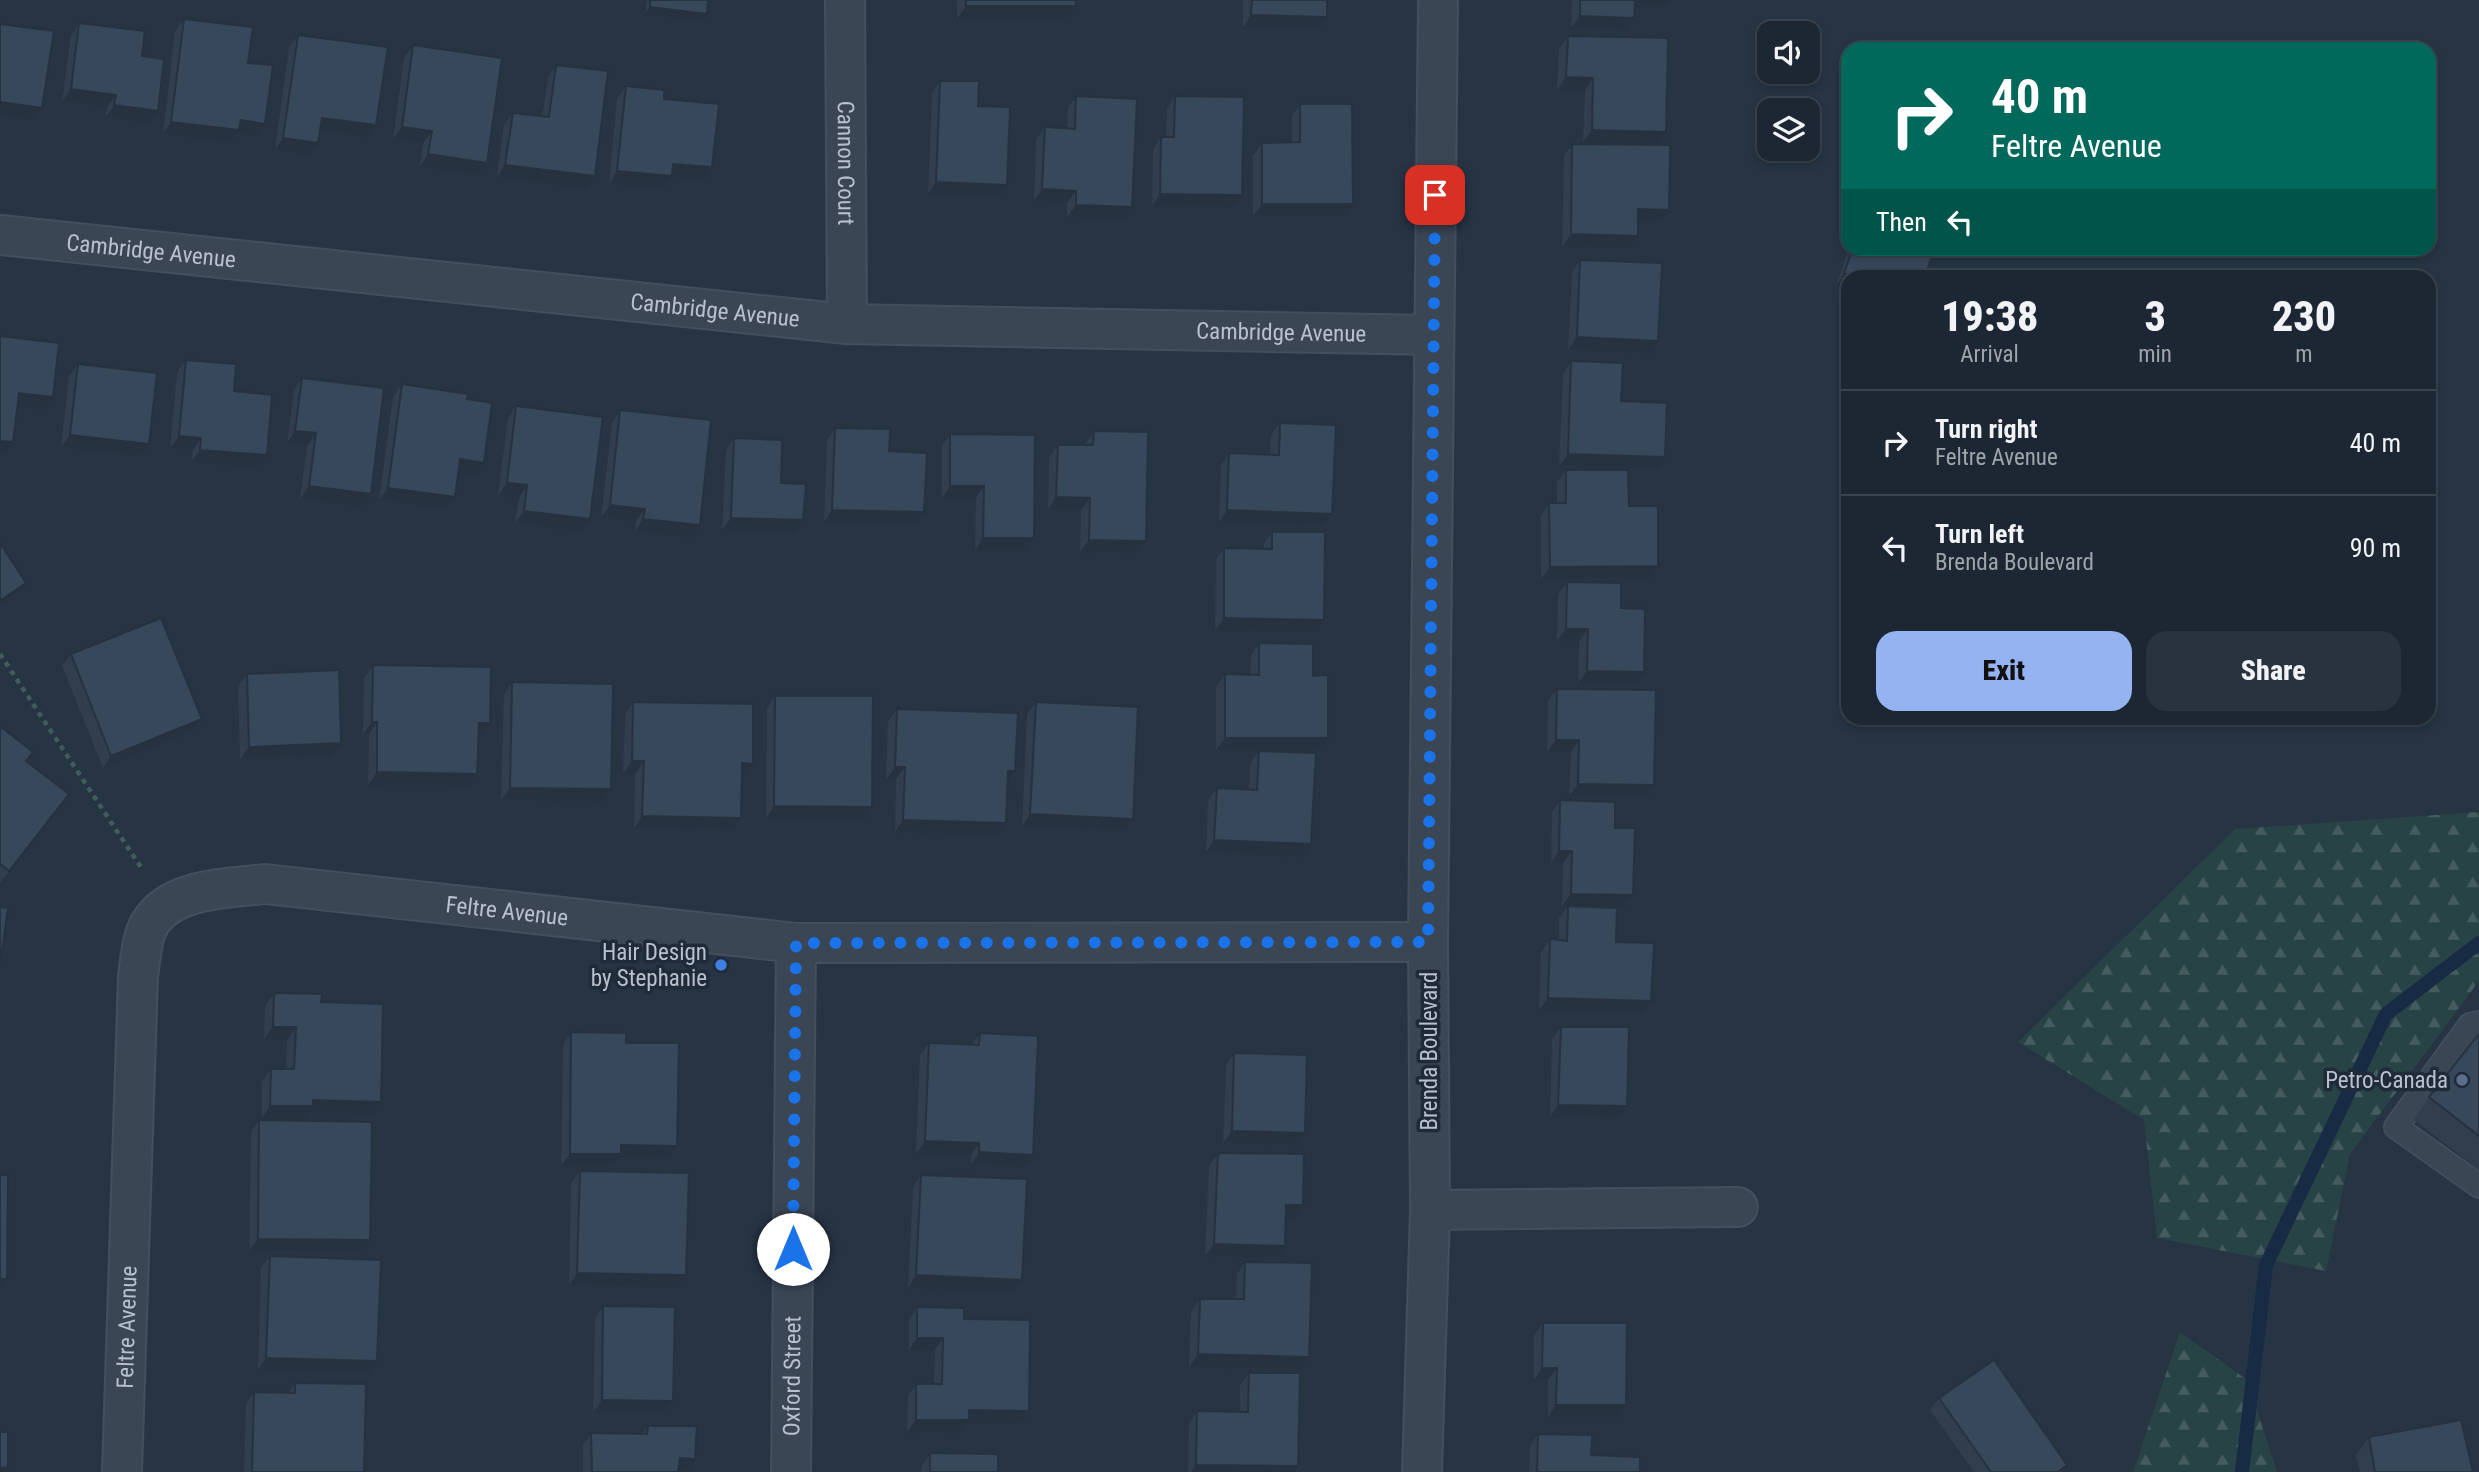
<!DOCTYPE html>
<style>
body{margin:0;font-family:"Roboto Condensed",sans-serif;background:#29333f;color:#f1f3f6;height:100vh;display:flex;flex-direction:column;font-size:26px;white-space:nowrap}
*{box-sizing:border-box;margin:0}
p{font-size:23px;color:#a0a5ac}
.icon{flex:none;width:38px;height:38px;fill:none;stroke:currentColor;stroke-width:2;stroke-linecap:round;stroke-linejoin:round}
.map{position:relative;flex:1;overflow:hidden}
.details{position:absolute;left:1841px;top:270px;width:595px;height:455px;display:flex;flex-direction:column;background:#1c2733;border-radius:21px;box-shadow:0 4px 10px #0003,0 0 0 2px #3a444e}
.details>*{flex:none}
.hud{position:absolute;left:1841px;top:42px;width:595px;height:214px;border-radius:21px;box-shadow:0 4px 10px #0003,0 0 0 2px #3a444e;background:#00695c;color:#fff;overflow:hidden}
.tools{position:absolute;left:1757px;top:21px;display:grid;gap:14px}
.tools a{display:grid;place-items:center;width:63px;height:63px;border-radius:14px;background:#1c2733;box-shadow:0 4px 10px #0003,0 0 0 2px #3a444e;font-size:35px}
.pin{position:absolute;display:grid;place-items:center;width:60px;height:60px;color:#fff;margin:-30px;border-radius:14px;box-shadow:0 4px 10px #0006}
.me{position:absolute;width:77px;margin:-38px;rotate:0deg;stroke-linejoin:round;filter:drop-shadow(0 0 5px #0008)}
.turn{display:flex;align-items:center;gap:24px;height:147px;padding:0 35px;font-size:32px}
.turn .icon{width:91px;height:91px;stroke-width:2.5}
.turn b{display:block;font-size:49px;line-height:60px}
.then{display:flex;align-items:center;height:66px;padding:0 35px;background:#0003;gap:14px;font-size:26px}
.eta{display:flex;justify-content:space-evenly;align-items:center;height:119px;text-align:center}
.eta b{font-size:42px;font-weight:800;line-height:49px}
.action{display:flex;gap:14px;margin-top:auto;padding:14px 35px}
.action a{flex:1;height:80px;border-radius:21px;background:#95b2f1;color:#111;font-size:28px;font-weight:800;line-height:80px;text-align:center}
.action a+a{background:#29333f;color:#f1f3f6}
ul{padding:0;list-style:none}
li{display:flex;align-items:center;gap:21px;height:105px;padding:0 35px;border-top:2px solid #3a444e}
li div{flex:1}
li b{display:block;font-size:26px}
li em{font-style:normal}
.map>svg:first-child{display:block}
</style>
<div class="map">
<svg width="2479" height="1472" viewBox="0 0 2479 1472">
<defs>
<pattern id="forest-firs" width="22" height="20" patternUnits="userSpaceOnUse" patternTransform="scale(1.75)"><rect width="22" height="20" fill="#284345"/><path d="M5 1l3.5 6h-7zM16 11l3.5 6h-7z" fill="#455c5f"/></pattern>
</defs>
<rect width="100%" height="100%" fill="#263444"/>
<!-- forest -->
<path fill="url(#forest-firs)" d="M2479,812v169l-129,173 -24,117 -169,-33 -13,-118 -126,-78 217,-213z
M2180,1332l67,48 30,92h-144z"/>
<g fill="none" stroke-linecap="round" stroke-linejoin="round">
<!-- stream -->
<path stroke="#182b44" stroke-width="14" d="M2242,1472l24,-207 120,-251 93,-71"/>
<!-- service casing -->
<g stroke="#444f5d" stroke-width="26">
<path id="service" d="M2479,1023l-9,2 -74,102 83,59"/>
</g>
<!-- minor casing -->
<g stroke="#444f5d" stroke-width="42">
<g id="minor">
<path id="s1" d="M845,0l2,324"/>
<path id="s2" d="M0,235l847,89 586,11"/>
<path d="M1430,1210l308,-3"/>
<path id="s3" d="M122,1472l16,-496c3,-18 3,-42 15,-57 23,-31 77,-31 112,-35l531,59 632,-1"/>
<path id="s4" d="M791,1472l5,-529"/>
<path d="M1422,1472l8,-262 -2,-268 10,-942"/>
</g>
</g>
<!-- path -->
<path stroke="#425c5d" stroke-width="4.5" stroke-dasharray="5 5" stroke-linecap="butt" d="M0,654l142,215"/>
<!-- service -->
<use href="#service" stroke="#3b4654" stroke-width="23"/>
<!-- minor -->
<use href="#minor" stroke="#3b4654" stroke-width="38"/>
</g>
<!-- wall -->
<path fill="#303e4e" d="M647,0h61l-6,21 -57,-7z
M957,0h119v6l-8,12 -111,1z
M1243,0h84l-9,29 -75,-1z
M1572,0h100l-5,7 -32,-1 -1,12 -9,12 -54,-2z
M184,19l64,44 17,61 -8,12 -20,-3 -6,10 -68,-9 12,-103z
M79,23l63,33 16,55 -8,12 -44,-6 1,-10 -45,-6 9,-66z
M298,35l78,90 -8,12 -48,-6 -10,24 -35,-5 14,-103z
M1568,36l89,108 -74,-2 2,-52h-28l2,-41z
M413,45l74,118 -8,12 -59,-8 3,-24 -30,-4 11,-81z
M556,65l30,124 -89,-12 7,-52 9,-12 29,3 6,-39z
M940,81l38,25 29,79 -8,12 -71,-3 4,-101z
M626,86l38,13 40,81 -33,-3 -8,12 -54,-5 8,-85z
M1076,96l56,111 -9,13 -56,-3v-14l-33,-2 2,-61 9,-13 22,1 1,-20z
M1175,96l67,99 -9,12 -81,-1 1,-57 8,-12h5l1,-29z
M1300,104l45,112h-92v-61l9,-12 30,-1v-26z
M1572,144l97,66 -8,12h-23v14l-9,12 -67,-1 2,-91z
M1849,248h86l-87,28v14l-12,-4z
M1580,260l70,93 -82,-3 4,-78z
M186,360l48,31 33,64 -9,13 -67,-6 2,-12 -23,-2 7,-76z
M1571,361l50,40 36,68 -98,-3 4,-92z
M78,364l71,80 -9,12 -79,-9 8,-71z
M302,378l60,129 -62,-8 7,-53 -20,-3 7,-53z
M402,384l65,15 9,76 -18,-2 -3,24 -9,12 -67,-9 14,-103z
M516,406l65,125 -66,-8 4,-25 -21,-3 10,-77z
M620,410l72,128 -57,-6 1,-11 -35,-4 11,-94z
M1280,423l52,91 -8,12 -105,-4 2,-57 8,-12 41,2 1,-20z
M835,428l54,23 35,61 -9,12 -91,-2 3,-82z
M1094,431l52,110 -9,12 -57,-1 1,-42h-33l1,-53 9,-12h27l1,-2z
M950,434l84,104 -9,12 -50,1 1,-53h-34v-52z
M734,438l47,45 22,37 -8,13 -73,-3 4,-80z
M1566,470l63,36 20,72 -108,1v-63l8,-13h8v-21z
M1272,532l43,100 -100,-1 1,-71 8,-12 40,1v-5z
M1567,582l54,26 14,76 -57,-1 1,-42h-22l1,-47z
M1259,643l54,33 6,74h-103v-63l9,-13h25l1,-18z
M71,654l122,77 -90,37 -41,-102z
M373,665l109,71h-4l-1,38 -8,12 -101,-1 1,-51h-6l1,-56z
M247,674l94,69 -9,13 -92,3 -2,-73z
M512,682l99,107 -9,13 -101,-2 3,-106z
M1557,689l89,108 -77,-1 2,-44h-24l1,-51z
M775,696l97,111 -8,12 -98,-1 1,-110z
M633,702l111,74h-3l-9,54 -98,-2 1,-54h-12l2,-60z
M1036,702l97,117 -9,12 -102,-5 5,-112z
M897,709l118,62 -8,12 -10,53 -102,-4 1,-53 -10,1 2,-59z
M0,726l27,36 42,32 -69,89z
M1259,751l52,93 -8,13 -97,-5 2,-52 9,-12 32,2 1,-27z
M1560,800l55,28 18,67 -9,12 -52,-1 44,36 35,59 -9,12 -103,-3 2,-58 9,-13 9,1v-22l9,-12h-6l1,-43h-12l1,-51z
M274,993l47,9 51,112 -63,-1 -5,6 -42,-1v-37l9,-12h15l1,-29 -23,-1 1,-33z
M1561,1027l66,79 -9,12 -68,-1 2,-78z
M571,1032l55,11 43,115h-50l-7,8h-51l2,-121z
M980,1033l53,122 -9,12 -53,-2v-10l-55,-1 4,-99 9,-12 43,1z
M2479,1034v136l-65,-50 15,-23z
M1234,1053l63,92 -74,-2 3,-78z
M259,1120l111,120 -9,12 -112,-1 2,-119z
M1218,1153l76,65 -8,-1 -9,41 -72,-2 4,-91z
M580,1171l106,104 -8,13 -109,-3 2,-102z
M921,1175l101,105 -8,13 -106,-5 5,-101z
M270,1256l98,117 -110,-3 3,-102z
M1245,1262l64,95 -9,13 -111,-3 2,-56 9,-12h36l1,-25z
M603,1306l70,95 -9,12 -71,-1 2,-94z
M917,1307l47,12 57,104h-54l-7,10 -53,-1 1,-36 8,-12h18l1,-34h-26v-30z
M1543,1323l75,94h-70v-37h-14v-45z
M1249,1373l45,99h-106l1,-48 8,-13 43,1v-27z
M295,1383l69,89h-120l2,-68 8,-12 34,1z
M1939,1398l124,74h-89l-44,-62z
M648,1426l39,45 -104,1v-27l8,-12 51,1z
M1538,1434l53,21 49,17h-111l1,-26z
M2369,1437l104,35h-113l-4,-17z
M930,1453l68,19h-77l1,-6z"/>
<!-- shaded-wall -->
<path fill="#273240" d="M1631,0h41l-5,7 -40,-1z
M966,6h110l-8,12 -111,1z
M650,7l57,7 -5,7 -57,-7z
M1251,15l76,2 -9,12 -75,-1z
M1580,16l54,2 -9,12 -54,-2z
M1566,77l27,1 -8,12h-28z
M71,89l45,6 -9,12 -45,-6z
M0,102l42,6 -9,12 -33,-5z
M114,105l44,6 -8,12 -44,-6z
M322,118l54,7 -8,12 -54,-7z
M241,120l24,4 -8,12 -20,-3 -6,10 -68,-9 8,-12z
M402,127l30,4 -9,12 -30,-4z
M1592,130l74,2 -9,12 -74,-2z
M283,138l35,5 -8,12 -35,-5z
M428,154l59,9 -8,12 -59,-8z
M673,164l39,3 -8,13 -33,-3 -8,12 -54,-5 8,-13z
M505,165l90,11 -9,13 -89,-12z
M936,182l71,3 -8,12 -71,-3z
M1042,189l34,2 -9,12 -33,-2z
M1160,194l82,1 -9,12 -81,-1z
M1262,204h91l-8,12h-92z
M1076,205l56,2 -9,13 -56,-3z
M1638,209l31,1 -8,12h-31z
M1571,234l67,2 -9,12 -67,-1z
M1844,273l9,3h-5v14l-12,-4z
M1577,337l81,4 -8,12 -82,-3z
M19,393l34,4 -8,12 -35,-4z
M295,431l21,2 -9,13 -20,-3z
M70,435l79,9 -9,12 -79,-9z
M179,436l22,2 -8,12 -23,-2z
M0,441l13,1 -8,12h-5z
M200,450l67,5 -9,13 -67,-6z
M1568,454l97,3 -8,12 -98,-3z
M460,459l24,4 -8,12 -25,-3z
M507,483l20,2 -8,13 -21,-3z
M309,486l62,8 -9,13 -62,-8z
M950,486h34l-8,12h-34z
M388,488l67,9 -9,12 -67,-9z
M1056,497l34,1 -9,12h-33z
M610,505l35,4 -9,12 -35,-4z
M832,510l92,2 -9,12 -91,-2z
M1227,510l105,4 -8,12 -105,-4z
M524,511l66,8 -9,12 -66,-8z
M731,518l72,2 -8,13 -73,-3z
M643,519l57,6 -8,13 -57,-6z
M983,538h51l-9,12 -50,1z
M1089,540l57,1 -9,12 -57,-1z
M1658,566l-9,12 -108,1 9,-12z
M26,583l-5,6 -21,15 1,-4z
M1224,618l100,2 -9,12 -100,-1z
M1566,629h22l-9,12h-22z
M1587,671l57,1 -9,12 -57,-1z
M202,719l-9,12 -90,37 8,-12z
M372,722h5l-8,12h-6z
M479,723h11l-8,13h-12z
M1225,738h103l-9,12h-103z
M1556,740h23l-8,12h-24z
M341,743l-9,13 -92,3 9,-12z
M632,761h12l-9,13h-12z
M742,763l11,1 -9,12h-11z
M895,767h10l-9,12 -10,1z
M1008,771h7l-8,12z
M377,772l100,2 -8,12 -101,-1z
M1578,784l76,1 -8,12 -77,-1z
M510,788l101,1 -9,13 -101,-2z
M774,806l98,1 -8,12 -98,-1z
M1030,814l103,5 -9,12 -102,-5z
M642,816l99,2 -9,12 -98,-2z
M903,820l103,3 -9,13 -102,-4z
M1214,840l97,4 -8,13 -97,-5z
M1559,851h13l-9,12h-12z
M1571,894l62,1 -9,12 -62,-1z
M1548,998l103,3 -9,12 -103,-3z
M273,1027h23l-9,13 -23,-1z
M313,1100l68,2 -9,12 -63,-1 -5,6 -42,-1 8,-12z
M1558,1105l69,1 -9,12 -68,-1z
M1232,1131l73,2 -8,12 -74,-2z
M925,1141l54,2 -8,12 -55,-1z
M621,1145l56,1 -8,12h-50l-7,8h-51l9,-12z
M979,1152l54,3 -9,12 -53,-2z
M1286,1205h17l-9,13 -16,-1z
M258,1239l112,1 -9,12 -112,-1z
M1214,1244l71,2 -8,12 -72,-2z
M577,1273l109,2 -8,13 -109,-3z
M916,1275l106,5 -8,13 -106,-5z
M0,1279h7l-7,10z
M917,1338h26l-8,12h-26z
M1198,1354l111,3 -9,13 -111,-3z
M266,1358l111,3 -9,12 -110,-3z
M1542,1368h15l-9,12h-14z
M602,1400l71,1 -9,12 -71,-1z
M1556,1405h70l-8,12h-70z
M969,1410l60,1 -8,12h-54l-7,10 -53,-1 9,-12z
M680,1458l15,1 -8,12 -16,-1z
M1196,1465l102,1 -4,6h-103z
M8,1467l-3,5h-5v-4z"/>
<!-- building -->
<path fill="#38485b" stroke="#273240" stroke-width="2" d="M650,0h58l-1,14 -57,-7z
M966,0h110v6h-110z
M1252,0h75v17l-76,-2z
M1580,0h55l-1,18 -54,-2z
M184,19l69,8 -5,36 25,2 -8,59 -24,-4 -2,10 -68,-8z
M79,23l66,8 -3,25 22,3 -6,52 -44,-6 2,-10 -45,-6z
M0,24l54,7 -12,77 -42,-6z
M298,35l90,12 -12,78 -54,-7 -4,25 -35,-5z
M1568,36l100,2 -2,94 -74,-2 1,-52 -27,-1z
M413,45l89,13 -15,105 -59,-9 4,-23 -30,-4z
M556,65l52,6 -13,105 -90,-11 8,-52 36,4z
M940,81h39l-1,25 32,1 -3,78 -71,-3z
M626,86l38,4v9l55,5 -7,63 -39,-3 -1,12 -55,-5z
M1076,96l61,3 -5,108 -56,-2v-14l-34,-2 3,-62 30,2z
M1175,96l69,1 -2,98 -82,-1 1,-57h13z
M1300,104h52l1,100h-91v-61l38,-1z
M1572,144l98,1 -1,65 -31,-1v27l-67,-2z
M1853,248h82l-10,28h-72l-9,-3z
M1580,260l82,3 -4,78 -81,-4z
M0,336l59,7 -6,54 -34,-4 -6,49 -13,-1z
M186,360l50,4 -2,27 38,4 -5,60 -67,-5 1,-12 -22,-2z
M1571,361l52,2 -2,38 46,2 -2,54 -97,-3z
M78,364l79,9 -8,71 -79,-9z
M302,378l82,10 -13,106 -62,-8 7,-53 -21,-2z
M402,384l66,10 -1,5 25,4 -8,60 -24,-4 -5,38 -67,-9z
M516,406l87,11 -13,102 -66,-8 3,-26 -20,-2z
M620,410l91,10 -11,105 -57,-6 2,-10 -35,-4z
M1280,423l56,2 -4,89 -105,-4 2,-57 50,2z
M835,428l55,1 -1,22 38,2 -3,59 -92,-2z
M1094,431l54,1 -2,109 -57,-1 1,-42 -34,-1 2,-52h35z
M950,434l85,1 -1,103h-51l1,-52h-34z
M734,438l48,2 -1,43 25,1 -3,36 -72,-2z
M1566,470h62l1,36h29v60l-108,1 -1,-64h17z
M1272,532h53l-1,88 -100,-2v-70l48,1z
M0,543l26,40 -25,17 -1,-2z
M1567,582l54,1v25l24,1 -1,63 -57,-1 1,-42h-22z
M161,618l41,101 -91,37 -40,-102z
M1259,643l54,1v32l15,-1v63h-103v-64l34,1z
M373,665l118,2 -1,56h-11l-2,51 -100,-2v-50h-5z
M339,670l2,73 -92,4 -2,-73z
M512,682l101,2 -2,105 -101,-1z
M1557,689l99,1 -2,95 -76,-1 1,-44h-23z
M775,696h98l-1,111 -98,-1z
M633,702l120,2v60l-11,-1 -1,55 -99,-2 2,-55h-12z
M1036,702l102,5 -5,112 -103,-5z
M897,709l121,4 -3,58h-7l-2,52 -103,-3 2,-53h-10z
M0,726l33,26 -7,9 43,33 -60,77 -9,-7z
M1259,751l57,2 -5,91 -97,-4 3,-52 40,2z
M1560,800l55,2v26h20l-2,67 -62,-1 1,-43h-13z
M1568,906l49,2 -1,34 38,1 -3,58 -103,-3 2,-59 17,2z
M0,907l8,1 -8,57z
M274,993l48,1 -1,8 62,2 -2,98 -68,-2v6h-43l1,-37h23l1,-20 1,-22h-23z
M1561,1027h68l-2,79 -69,-1z
M571,1032l55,1v10h53l-2,103 -56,-1v9h-51z
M980,1033l58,3 -5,119 -54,-3v-9l-54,-2 4,-98 50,2z
M2479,1034v102l-50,-39z
M1234,1053l73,2 -2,78 -73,-2z
M259,1120l113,2 -2,118 -112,-1z
M1218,1153l86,1 -1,51h-17l-1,41 -71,-2z
M580,1171l109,2 -3,102 -109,-2z
M0,1175h8l-1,104h-7z
M921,1175l106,4 -5,101 -106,-5z
M270,1256l111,4 -4,101 -111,-3z
M1245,1262l67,1 -3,94 -111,-3 2,-55h44z
M603,1306l72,1 -2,94 -71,-1z
M917,1307l47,1v11l66,1 -1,91 -60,-1v10h-53v-36h26l1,-46h-26z
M1543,1323h84l-1,82h-70l1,-37h-15z
M1994,1360l73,105 -9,7h-67l-52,-74z
M1249,1373h51l-2,93 -102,-1 1,-54 51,1z
M295,1383l71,1 -2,88h-112l2,-80 41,1z
M2461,1420l12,52h-98l-6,-35z
M648,1426h49l-2,33 -15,-1 -2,14h-86l-1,-39 56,1z
M0,1432h8v35l-8,1z
M1538,1434l54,1 -1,20 49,2v15h-103z
M930,1453l68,1v18h-68z"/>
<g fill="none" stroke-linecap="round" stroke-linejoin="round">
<!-- route -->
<path stroke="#1a73e8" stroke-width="12" stroke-dasharray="0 21.6" d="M793,1249l3,-306 632,-1 7,-747"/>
</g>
<!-- markers -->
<circle fill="#3f7fe0" stroke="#1f2b39" stroke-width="2.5" cx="721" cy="965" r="7"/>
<circle fill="#5c6f8a" stroke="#1f2b39" stroke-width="2.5" cx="2462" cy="1080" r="7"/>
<g text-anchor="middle" stroke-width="7" stroke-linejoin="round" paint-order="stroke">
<!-- street labels -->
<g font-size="23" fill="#b8c1cd" stroke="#1f2b39">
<text dy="8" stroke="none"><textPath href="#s1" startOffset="163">Cannon Court</textPath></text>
<text dy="8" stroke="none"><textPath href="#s2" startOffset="152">Cambridge Avenue</textPath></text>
<text dy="8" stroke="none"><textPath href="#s2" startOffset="719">Cambridge Avenue</textPath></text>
<text dy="8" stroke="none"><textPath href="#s2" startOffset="1286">Cambridge Avenue</textPath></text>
<text dy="8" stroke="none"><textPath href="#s3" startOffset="920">Feltre Avenue</textPath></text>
<text transform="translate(1429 1051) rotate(-90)" y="8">Brenda Boulevard</text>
<text dy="8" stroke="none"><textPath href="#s3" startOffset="145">Feltre Avenue</textPath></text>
<text dy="8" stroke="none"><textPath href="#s4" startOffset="96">Oxford Street</textPath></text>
</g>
<!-- poi labels -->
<g font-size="23" fill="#b8c1cd" stroke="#1f2b39" text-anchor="end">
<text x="707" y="960">Hair Design<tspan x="707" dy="26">by Stephanie</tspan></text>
<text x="2448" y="1088">Petro-Canada</text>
</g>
</g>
</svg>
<div class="tools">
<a><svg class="icon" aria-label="sound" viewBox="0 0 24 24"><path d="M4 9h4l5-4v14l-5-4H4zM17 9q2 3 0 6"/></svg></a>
<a><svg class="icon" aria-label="layers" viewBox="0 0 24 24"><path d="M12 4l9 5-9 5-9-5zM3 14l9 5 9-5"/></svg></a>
</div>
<div class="pin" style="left:1435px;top:195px;background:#d93025"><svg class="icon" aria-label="arrive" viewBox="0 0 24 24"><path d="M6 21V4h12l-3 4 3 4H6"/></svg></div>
<svg class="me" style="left:793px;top:1249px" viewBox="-20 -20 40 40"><circle r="19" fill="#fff"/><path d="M0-13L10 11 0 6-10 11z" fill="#1a73e8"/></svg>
<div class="hud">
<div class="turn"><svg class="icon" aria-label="right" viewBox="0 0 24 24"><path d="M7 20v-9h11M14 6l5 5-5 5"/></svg><div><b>40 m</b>Feltre Avenue</div></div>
<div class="then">Then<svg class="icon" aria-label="left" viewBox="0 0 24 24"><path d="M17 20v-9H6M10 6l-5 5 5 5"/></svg></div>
</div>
<section class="details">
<div class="eta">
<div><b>19:38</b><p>Arrival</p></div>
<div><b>3</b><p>min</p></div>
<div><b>230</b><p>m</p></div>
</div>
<ul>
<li><svg class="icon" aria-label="right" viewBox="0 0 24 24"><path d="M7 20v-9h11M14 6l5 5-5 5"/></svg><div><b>Turn right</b><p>Feltre Avenue</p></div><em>40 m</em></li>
<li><svg class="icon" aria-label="left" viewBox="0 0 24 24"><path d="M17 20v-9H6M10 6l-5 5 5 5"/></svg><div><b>Turn left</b><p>Brenda Boulevard</p></div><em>90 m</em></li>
</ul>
<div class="action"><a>Exit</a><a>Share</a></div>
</section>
</div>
